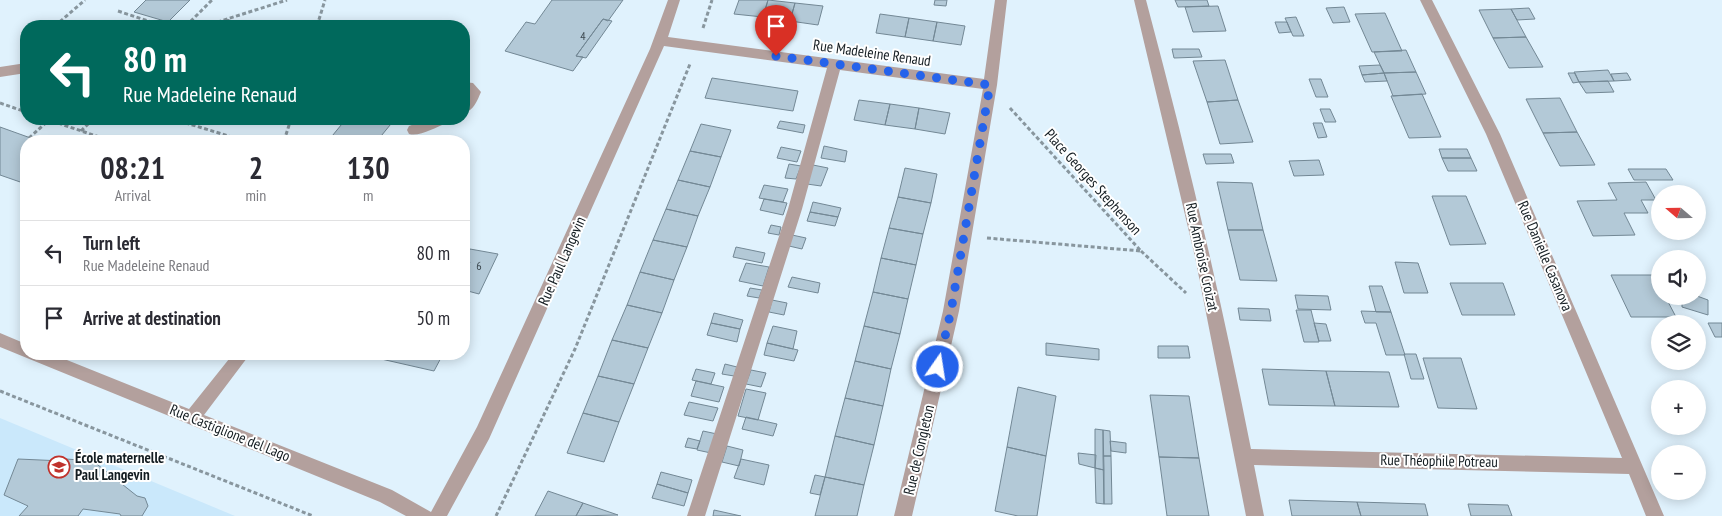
<!DOCTYPE html>
<meta charset="utf-8">
<style>
body{margin:0;font-family:"PT Sans Narrow",sans-serif;background:#f7f7f7;color:#2b2b33;height:100vh;display:flex;flex-direction:column;font-size:19px;white-space:nowrap}
*{box-sizing:border-box;margin:0}
p{font-size:16px;color:#7c7c81}
.icon{flex:none;width:28px;height:28px;fill:none;stroke:currentColor;stroke-width:2;stroke-linecap:round;stroke-linejoin:round}
.map{position:relative;flex:1;overflow:hidden}
.panel{position:absolute;left:20px;top:135px;width:450px;height:225px;display:flex;flex-direction:column;background:#fff;border-radius:20px;box-shadow:0 2px 12px #0003}
.panel>*{flex:none}
.guide{position:absolute;left:20px;top:20px;width:450px;height:105px;border-radius:20px;box-shadow:0 2px 12px #0003;background:#00695c;color:#fff;overflow:hidden}
.needle{width:32px;rotate:290deg}
.fabs{position:absolute;left:1651px;top:185px;display:grid;gap:10px}
.fabs a{display:grid;place-items:center;width:55px;height:55px;border-radius:50%;background:#fff;box-shadow:0 2px 12px #0003;font-size:25px}
.pin{position:absolute;display:grid;place-items:center;width:42px;height:42px;color:#fff;margin:-51px -21px;border-radius:50% 50% 50% 0;rotate:-45deg;box-shadow:0 0 5px #0007}
.pin .icon{rotate:45deg}
.me{position:absolute;width:55px;margin:-28px;rotate:13deg;stroke-linejoin:round;filter:drop-shadow(0 0 4px #0008)}
.turn{display:flex;align-items:center;gap:18px;height:105px;padding:0 20px;font-size:22px}
.turn .icon{width:65px;height:65px;stroke-width:2.5}
.turn b{display:block;font-size:35px;line-height:42px}
.eta{display:flex;justify-content:space-evenly;align-items:center;height:85px;text-align:center}
.eta b{font-size:30px;font-weight:700;line-height:35px}
ul{padding:0;list-style:none}
li{display:flex;align-items:center;gap:15px;height:65px;padding:0 20px;border-top:1px solid #e1e1e2}
li div{flex:1}
li b{display:block;font-size:19px}
li em{font-style:normal}
.map>svg:first-child{display:block}
</style>
<div class="map">
<svg width="1722" height="516" viewBox="0 0 1722 516">
<rect width="100%" height="100%" fill="#e0f2fd"/>
<!-- built -->
<path fill="#cae8fb" d="M0,418l235,98h-235z"/>
<!-- building -->
<path fill="#b3c9d7" stroke="#738895" d="M146,0h44l-22,22 -34,-10z
M552,0h71l-15,21 -5,-2 -27,37 7,1 -10,14 -68,-20 21,-29 9,2z
M739,0h29l-5,17 -29,-3z
M768,0l27,3 -5,18 -27,-4z
M935,0h12l-1,6 -12,-1z
M1175,0h32l2,6 -31,1z
M795,3l28,3 -5,19 -28,-4z
M1218,6l8,25 -33,1 -8,-25z
M1344,7l6,15 -17,1 -7,-15z
M1529,8l6,11 -18,1 -6,-11z
M1511,9l15,28 -33,1 -14,-28z
M1385,13l17,38 -30,1 -17,-38z
M880,14l29,4 -4,19 -29,-4z
M1296,17l8,19h-11l-8,-18z
M909,18l28,4 -4,19 -28,-4z
M603,19l9,2 -26,37 -10,-2z
M937,22l28,4 -4,19 -28,-4z
M1275,22h12l4,10 -12,1z
M1526,37l17,30 -34,1 -16,-30z
M1172,49h27l3,8 -28,1z
M1406,50l10,22 -32,1 -10,-21z
M1225,60l13,40 -31,2 -14,-41z
M1380,65l4,8 -22,2 -3,-9z
M1608,70l6,11 -35,1 -5,-10z
M1416,72l10,22 -33,2 -9,-23z
M1384,73l3,8 -22,1 -3,-7z
M1568,73h7l4,9 -6,1z
M1627,73l4,7 -17,1 -3,-7z
M712,78l86,13 -5,20 -88,-13z
M1309,79h12l7,18h-12z
M1608,81l6,11 -28,1 -7,-11z
M1422,94l19,43 -32,1 -18,-42z
M1560,98l17,34 -34,1 -17,-34z
M859,100l31,4 -5,21 -31,-5z
M1238,100l15,42 -33,2 -13,-42z
M890,104l29,4 -4,21 -30,-4z
M919,108l31,5 -5,21 -30,-5z
M1320,109h10l6,13h-11z
M346,119h49l-18,22h-49z
M780,121l25,4 -2,8 -26,-5z
M1313,123h9l5,14 -9,1z
M701,124l30,6 -10,27 -31,-6z
M0,127l39,14h-13v43l-26,-9z
M1577,132l18,33 -35,1 -17,-33z
M824,146l23,5 -2,11 -24,-4z
M781,147l20,4 -4,11 -20,-4z
M1439,149h28l4,9h-29z
M690,151l31,6 -11,30 -32,-7z
M1203,154h28l3,9 -28,1z
M1442,158h29l6,13h-29z
M1319,160l5,15 -30,1 -5,-15z
M789,164l12,2 -5,13 -11,-1z
M813,165l15,3 -7,18 -14,-2z
M905,168l32,6 -6,29 -33,-6z
M1628,169h38l7,11h-39z
M678,180l32,7 -12,29 -32,-7z
M1217,182l35,1 11,47h-35z
M1646,182l10,18h-15l7,13h-24l11,22 -42,1 -16,-35 40,-1 -9,-17z
M764,185l24,4 -5,13 -24,-4z
M1432,196h34l20,48 -36,1z
M898,197l33,6 -8,31 -34,-6z
M764,199l23,4 -4,12 -23,-5z
M813,202l28,6 -3,9 -28,-5z
M666,209l32,7 -11,31 -34,-7z
M810,212l28,5 -3,9 -28,-5z
M771,225l10,2 -2,8 -11,-2z
M889,228l34,6 -7,31 -35,-7z
M1228,230h35l14,51 -37,-1z
M792,235l14,3 -4,11 -13,-3z
M653,240l34,7 -13,33 -34,-8z
M736,247l29,6 -3,10 -29,-6z
M470,249l28,5 -19,40 -15,-4v-15l6,-13 -6,-1z
M881,258l35,7 -8,34 -35,-7z
M1395,262l23,1 10,30h-24z
M746,263l23,4 -6,19 -24,-5z
M640,272l34,8 -12,33 -35,-8z
M1611,275h44l5,10v11h5l11,21h-45z
M792,277l28,6 -2,10 -30,-6z
M1450,283h53l12,32h-53z
M1369,286h13l9,26h-15z
M750,288l12,2 -3,8 -12,-2z
M873,292l35,7 -8,35 -36,-8z
M1295,295l33,1 3,14 -33,-1z
M1682,296l11,3v-3h4l11,4v15l-26,-8z
M772,300l15,3 -3,12 -15,-3z
M627,305l35,8 -14,35 -36,-8z
M1238,308l31,1 2,12 -31,-1z
M1296,310h15l8,32h-15z
M1361,311l30,1 14,43h-19l-10,-32h-11z
M714,313l29,7 -3,9 -29,-6z
M711,323l29,6 -3,13 -30,-7z
M1314,323l12,1 5,17h-12z
M1708,323h14v14h-7z
M773,326l24,5 -4,18 -26,-6z
M864,326l36,8 -9,35 -36,-8z
M612,340l36,8 -14,36 -36,-8z
M767,343l31,7 -4,11 -30,-6z
M1046,343l53,6v11l-53,-5z
M1158,346h30l2,12h-32z
M370,354h73l-9,17 -66,-15z
M1404,354h12l8,25h-13z
M1423,358h38l16,51 -39,-1z
M855,361l36,8 -8,37 -38,-8z
M725,364l12,3 -3,9 -12,-2z
M696,369l19,4 -4,11 -19,-4z
M1262,369l64,2 9,35 -66,-1z
M751,370l15,3 -5,14 -15,-3z
M1326,371l63,1 10,35 -64,-1z
M598,376l36,8 -15,38 -36,-9z
M696,381l28,6 -5,15 -28,-6z
M1018,387l38,9 -10,60 -39,-9z
M746,389l20,4 -8,27 -20,-4z
M1150,395l39,1 10,62 -40,-1z
M845,398l38,8 -9,39 -39,-9z
M689,402l29,6 -5,13 -29,-6z
M583,413l36,9 -15,40 -37,-9z
M746,417l31,7 -4,12 -31,-7z
M1095,429l8,1 1,40 -9,-2z
M1103,430l7,1 1,25h-8z
M703,431l14,3 -6,19 -14,-3z
M835,436l39,9 -10,40 -39,-8z
M688,438l12,3 -3,8 -12,-2z
M1110,441l16,2v10l-15,-2z
M727,446l16,4 -4,16 -17,-4z
M1007,447l39,9 -9,60h-19l-23,-5z
M1078,453l18,2 -1,13 -16,-4z
M1103,456h8l1,48h-8z
M1159,457l40,1 10,58h-42z
M18,459l45,2 3,-2 27,2 44,35 8,2 3,8 -6,10h-21l-1,-2 -37,-5 -5,7h-59l9,-10 -24,-11z
M741,459l28,6 -5,20 -30,-7z
M1095,468l9,2v34l-8,-1z
M661,472l31,8 -4,13 -31,-9z
M815,475l10,2 -5,18 -10,-2z
M825,477l39,8 -7,31h-42z
M657,484l31,9 -4,13 -32,-8z
M548,491l35,12 -7,13h-41z
M1289,500l68,2 4,14h-69z
M1357,502l68,2 3,12h-67z
M583,503l35,12 -42,1z
M1468,504l40,1 4,11h-41z
M714,510l27,6h-28z"/>
<g fill="none" stroke-linecap="round" stroke-linejoin="round">
<!-- path -->
<path stroke="#88969e" stroke-width="3" stroke-dasharray="4 2.5" stroke-linecap="butt" d="M118,11l45,15
M228,19v7
M55,26l30,-26
M186,26l26,-26
M205,26l82,-26
M317,26l8,-26
M703,28l9,-28
M0,103l26,9
M46,119l65,22
M173,119l72,22
M81,131l12,-12
M29,138l20,-18
M284,141l7,-22
M987,238l154,13 -132,-144
M1141,251l45,42
M0,391l313,125
M496,516l79,-167 115,-285"/>
<!-- minor -->
<path fill="#b3a09d" fill-rule="evenodd" d="M668,0h12l-12,37 316,42 11,-79h12l-10,85 -38,226 -47,205h-18l49,-205 40,-222 -143,-19 -38,139 -97,307h-18l101,-307 39,-141 -163,-22 -175,393 -42,77h-41l-26,-14 -380,-155v-14l26,11v10h26l137,55 44,-55h17l-46,61 188,75 39,22 46,-85 173,-378z
M1134,0h12c40,149 75,298 105,449l371,9 -136,-324 -66,-134h12l68,134 164,382h-18l-17,-42 -375,-9 10,51h-18l-51,-259z
M26,63v10l-26,4v-10z
M464,82l9,1 8,9c-4,9 -7,18 -17,21v-14l3,-5 -3,-2z
M428,119h21l-2,4c-11,4 -27,14 -38,11l-2,-4 2,-4z"/>
</g>
<g fill="none" stroke-linecap="round" stroke-linejoin="round">
<!-- route -->
<path stroke="#2563eb" stroke-width="9" stroke-dasharray="0 16.2" d="M776,56l214,29 -39,226 -13,56"/>
</g>
<!-- icons -->
<defs>
<g id="school-ring" transform="scale(1.125)"><circle r="9.5" fill="#fff" stroke="#c0322c" stroke-width="1.5"/><path d="M0-5L7-2L0 1L-7-2ZM-4 1L0 2.5L4 1V4Q0 6-4 4Z" fill="#c0322c"/></g>
</defs>
<g fill-rule="evenodd">
<use href="#school-ring" x="59" y="467"/>
</g>
<g text-anchor="middle" stroke-width="4" stroke-linejoin="round" paint-order="stroke">
<!-- number labels -->
<g font-size="12" fill="#3c484f">
<text x="583" y="40">4</text>
<text x="479" y="270">6</text>
</g>
<!-- street labels -->
<g font-size="15" fill="#141d22" stroke="#fff">
<text transform="translate(872 53) rotate(8)" y="5">Rue Madeleine Renaud</text>
<text transform="translate(1093 182) rotate(48)" y="5">Place Georges Stephenson</text>
<text transform="translate(1545 256) rotate(67)" y="5">Rue Danielle Casanova</text>
<text transform="translate(1202 257) rotate(78)" y="5">Rue Ambroise Croizat</text>
<text transform="translate(562 261) rotate(-66)" y="5">Rue Paul Langevin</text>
<text transform="translate(230 433) rotate(22)" y="5">Rue Castiglione del Lago</text>
<text transform="translate(919 450) rotate(-77)" y="5">Rue de Congleton</text>
<text transform="translate(1439 461) rotate(1)" y="5">Rue Théophile Potreau</text>
</g>
<!-- poi labels -->
<g font-size="15" font-weight="bold" fill="#141d22" stroke="#fff" text-anchor="start">
<text x="75" y="463">École maternelle<tspan x="75" dy="17">Paul Langevin</tspan></text>
</g>
</g>
</svg>
<div class="fabs">
<a><svg class="needle" viewBox="-14 -14 28 28"><path d="M0-13l5 13h-10z" fill="#e53935"/><path d="M0 13l5-13h-10z" fill="#7c7c81"/></svg></a>
<a><svg class="icon" aria-label="sound" viewBox="0 0 24 24"><path d="M4 9h4l5-4v14l-5-4H4zM17 9q2 3 0 6"/></svg></a>
<a><svg class="icon" aria-label="layers" viewBox="0 0 24 24"><path d="M12 4l9 5-9 5-9-5zM3 14l9 5 9-5"/></svg></a>
<a>+</a>
<a>−</a>
</div>
<div class="pin" style="left:776px;top:56px;background:#d93025"><svg class="icon" aria-label="arrive" viewBox="0 0 24 24"><path d="M6 21V4h12l-3 4 3 4H6"/></svg></div>
<svg class="me" style="left:938px;top:367px" viewBox="-20 -20 40 40"><circle r="17" fill="#2563eb" stroke="#fff" stroke-width="3"/><path d="M0-11L8 9 0 5-8 9z" fill="#fff"/></svg>
<div class="guide">
<div class="turn"><svg class="icon" aria-label="left" viewBox="0 0 24 24"><path d="M17 20v-9H6M10 6l-5 5 5 5"/></svg><div><b>80 m</b>Rue Madeleine Renaud</div></div>
</div>
<section class="panel">
<div class="eta">
<div><b>08:21</b><p>Arrival</p></div>
<div><b>2</b><p>min</p></div>
<div><b>130</b><p>m</p></div>
</div>
<ul>
<li><svg class="icon" aria-label="left" viewBox="0 0 24 24"><path d="M17 20v-9H6M10 6l-5 5 5 5"/></svg><div><b>Turn left</b><p>Rue Madeleine Renaud</p></div><em>80 m</em></li>
<li><svg class="icon" aria-label="arrive" viewBox="0 0 24 24"><path d="M6 21V4h12l-3 4 3 4H6"/></svg><div><b>Arrive at destination</b></div><em>50 m</em></li>
</ul>
</section>
</div>
